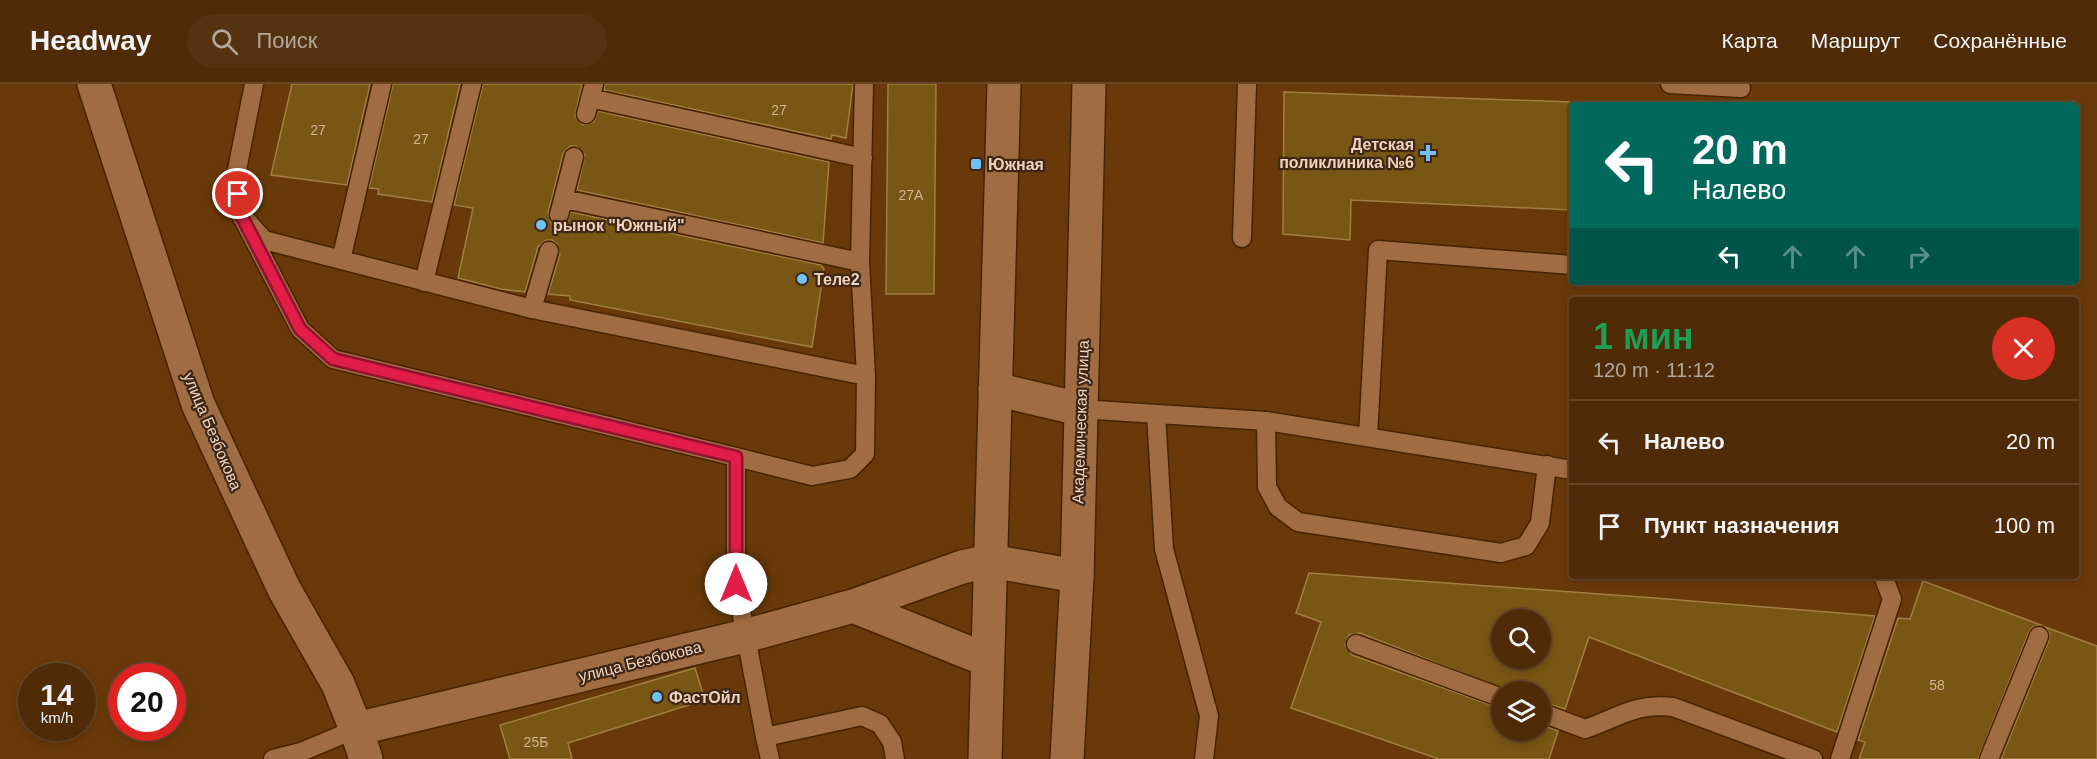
<!DOCTYPE html>
<html lang="ru">
<meta charset="utf-8">
<style>
body{margin:0;font-family:Helvetica,sans-serif;background:#531;color:#f1f3f6;height:100vh;display:flex;flex-direction:column;font-size:22px;white-space:nowrap}
*{box-sizing:border-box;margin:0}
p{font-size:20px;color:#b3a79b}
.icon{flex:none;width:33px;height:33px;fill:none;stroke:currentColor;stroke-width:2;stroke-linecap:round;stroke-linejoin:round}
.map{position:relative;flex:1;overflow:hidden}
.sheet{position:absolute;left:1569px;top:213px;width:510px;height:282px;display:flex;flex-direction:column;background:#4f2b07;border-radius:6px;box-shadow:0 3px 9px #0003,0 0 0 2px #664728}
.sheet>*{flex:none}
.hud{position:absolute;left:1569px;top:18px;width:510px;height:183px;border-radius:6px;box-shadow:0 3px 9px #0003,0 0 0 2px #664728;background:#00695c;color:#fff;overflow:hidden}
.buttons{position:absolute;left:1491px;top:525px;display:grid;gap:12px}
.buttons a{display:grid;place-items:center;width:60px;height:60px;border-radius:50%;background:#4f2b07;box-shadow:0 3px 9px #0003,0 0 0 2px #664728;font-size:30px}
.speed{position:absolute;left:18px;top:579px;display:flex;gap:12px;font-size:30px;font-weight:700;text-align:center}
.speed>*{display:grid;place-content:center;width:78px;height:78px;border-radius:50%;background:#4f2b07;box-shadow:0 3px 9px #0003,0 0 0 2px #664728;line-height:1}
.speed small{font-size:15px;font-weight:400}
.speed .limit{border:9px solid #d22;background:#fff;color:#111}
.pin{position:absolute;display:grid;place-items:center;width:51px;height:51px;color:#fff;margin:-26px;border:3px solid #fff;border-radius:50%;box-shadow:0 2px 6px #0007}
.me{position:absolute;width:66px;margin:-33px;rotate:0deg;stroke-linejoin:round;filter:drop-shadow(0 0 4px #0008)}
.turn{display:flex;align-items:center;gap:21px;height:126px;padding:0 24px;font-size:27px}
.turn .icon{width:78px;height:78px;stroke-width:2.5}
.turn b{display:block;font-size:42px;line-height:51px}
.lanes{display:flex;align-items:center;height:57px;padding:0 24px;background:#0003;justify-content:center;gap:30px;direction:ltr}
.lanes .off{opacity:.35}
.round{display:grid;place-items:center;flex:none;width:63px;height:63px;border-radius:32px;background:#531}
.headline{display:flex;align-items:center;justify-content:space-between;height:102px;padding:0 24px}
h1{font-size:36px;font-weight:800;line-height:45px;color:#1e9e55}
ul{padding:0;list-style:none}
li{display:flex;align-items:center;gap:18px;height:84px;padding:0 24px;border-top:2px solid #664728}
li div{flex:1}
li b{display:block;font-size:22px}
li em{font-style:normal}
header{display:flex;align-items:center;gap:36px;box-sizing:border-box;height:84px;padding:0 30px;background:#4f2b07;border-bottom:2px solid #664728}
header strong{font-size:28px}
nav{display:flex;gap:33px;margin-inline-start:auto;font-size:21px}
.search{width:420px;height:54px;background:#531;display:flex;align-items:center;gap:15px;box-sizing:border-box;padding:0 21px;border-radius:33px;color:#b3a79b;font-size:22px}
.map>svg:first-child{display:block}
</style>
<header>
<strong>Headway</strong>
<div class="search"><svg class="icon" aria-label="search" viewBox="0 0 24 24"><circle cx="10" cy="10" r="6"/><path d="M15 15l6 6"/></svg>Поиск</div>
<nav><a>Карта</a><a>Маршрут</a><a>Сохранённые</a></nav>
</header>
<div class="map">
<svg width="2097" height="675" viewBox="0 0 2097 675">
<rect width="100%" height="100%" fill="#693909"/>
<!-- building -->
<path fill="#785613" stroke="#a17e43" stroke-width="1.5" fill-rule="evenodd" d="M292,0h78l-23,101 -76,-10z
M393,0h67l-28,118 -54,-8 1,-5 -10,-1z
M483,0h99l-7,32 8,9 11,-3 4,-11 231,51 -6,81 -246,-53 8,-35 -9,-9h-6l-7,8 -15,59 3,10 6,3 10,-3 4,-11 250,53 3,4 -12,78 -242,-47v-4l-22,-2 12,-40 -3,-10 -5,-4h-6l-8,7 -13,45 -24,-3 -43,-11 15,-70 -19,-3z
M605,0h248l-7,54 -14,-3 -1,4 -227,-49z
M888,0h48l-2,210h-48z
M1284,8l288,10v108l-221,-10 -1,40 -67,-6z
M1309,489l346,25 220,18 -38,116 -248,-95 -24,72 -25,-8v-9h-29l-151,-59 -11,2 -4,10 7,10 150,54v21h38v-6l18,7 -9,28h-110l-148,-51 30,-86 -25,-9zM1502,536h38v38h-38z
M1923,497l118,44 -8,2 -4,5 -51,127h-119l6,-17 -7,-2 40,-122 12,1z
M2045,543l52,19v113h-96l48,-119 1,-6z
M695,584l10,32 -137,43 4,16h-62l-10,-34z"/>
<g fill="none" stroke-linecap="round" stroke-linejoin="round">
<!-- service casing -->
<g stroke="#462300" stroke-width="21">
<path id="service" d="M254,0l-18,91 4,38 24,27 268,69
M1670,0l71,4
M590,14l273,60
M586,30l8,-30
M564,115l296,63
M240,129l60,116 33,30 403,98
M559,131l15,-58
M1242,154l5,-154
M549,167l-17,58 334,67
M341,176l41,-176
M424,198l48,-198
M1080,325l186,12 306,49
M1156,330l8,135 45,167 -5,43
M1266,337l1,66 11,20 20,15 203,31 25,-7 14,-23 7,-58
M1368,353l10,-187 194,15
M1356,560l146,54
M1540,628l45,17c35,-12 49,-26 88,-22l140,52
M765,653l-29,-153v-127l76,19 38,-7 15,-15 1,-78 -6,-114 4,-178
M273,675l28,-7 55,-23
M770,675l-5,-22 97,-21 18,8 12,18 3,17
M1840,675l52,-160 -9,-23
M1989,675l50,-123"/>
</g>
<!-- minor casing -->
<g stroke="#462300" stroke-width="36">
<path id="minor" d="M356,645l10,30"/>
</g>
<!-- tertiary casing -->
<g stroke="#462300" stroke-width="36">
<path id="tertiary" d="M94,0l104,320 86,185 54,95 18,45 389,-93 108,-30 109,-39 28,-6 87,15
M853,522l134,54"/>
</g>
<!-- secondary casing -->
<g stroke="#462300" stroke-width="36">
<path id="secondary" d="M995,305l85,20
M985,675l19,-675
M1067,675l10,-183 12,-492"/>
</g>
<!-- service -->
<use href="#service" stroke="#a06c42" stroke-width="18"/>
<!-- minor -->
<use href="#minor" stroke="#a06c42" stroke-width="33"/>
<!-- tertiary -->
<use href="#tertiary" stroke="#a06c42" stroke-width="33"/>
<!-- secondary -->
<use href="#secondary" stroke="#a06c42" stroke-width="33"/>
</g>
<g fill="none" stroke-linecap="round" stroke-linejoin="round">
<!-- route casing -->
<g stroke="#92132f" stroke-width="15">
<path id="route" d="M238,110l2,19 60,116 33,30 403,98v127"/>
</g>
<!-- route -->
<use href="#route" stroke="#e11d48" stroke-width="10"/>
</g>
<!-- markers -->
<g fill="#72c1f5" stroke="#3e2716" stroke-width="2">
<path d="M1425 60h6v6h6v6h-6v6h-6v-6h-6v-6h6z"/>
<rect x="970" y="74" width="12" height="12" rx="3"/>
<circle cx="541" cy="141" r="6"/>
<circle cx="802" cy="195" r="6"/>
<circle cx="657" cy="613" r="6"/>
</g>
<g text-anchor="middle" stroke-width="4.5" stroke-linejoin="round" paint-order="stroke">
<!-- number labels -->
<g font-size="14" fill="#d2b492">
<text x="779" y="31">27</text>
<text x="318" y="51">27</text>
<text x="421" y="60">27</text>
<text x="911" y="116">27А</text>
<text x="1937" y="606">58</text>
<text x="536" y="663">25Б</text>
</g>
<!-- poi labels -->
<g font-size="16" font-weight="bold" fill="#f0d3bd" stroke="#3e2716" text-anchor="start">
<text x="1414" y="66" text-anchor="end">Детская<tspan x="1414" dy="18">поликлиника №6</tspan></text>
<text x="988" y="86">Южная</text>
<text x="553" y="147">рынок "Южный"</text>
<text x="814" y="201">Теле2</text>
<text x="669" y="619">ФастОйл</text>
</g>
<!-- street labels -->
<g font-size="16" fill="#f0d3bd" stroke="#3e2716">
<text transform="translate(1080 338) rotate(-88)" y="6">Академическая улица</text>
<text transform="translate(213 347) rotate(67)" y="6">улица Безбокова</text>
<text transform="translate(640 577) rotate(-14)" y="6">улица Безбокова</text>
</g>
</g>
</svg>
<div class="buttons">
<a><svg class="icon" aria-label="search" viewBox="0 0 24 24"><circle cx="10" cy="10" r="6"/><path d="M15 15l6 6"/></svg></a>
<a><svg class="icon" aria-label="layers" viewBox="0 0 24 24"><path d="M12 4l9 5-9 5-9-5zM3 14l9 5 9-5"/></svg></a>
</div>
<div class="speed"><div>14<small>km/h</small></div><div class="limit">20</div></div>
<div class="pin" style="left:238px;top:110px;background:#d93025"><svg class="icon" aria-label="arrive" viewBox="0 0 24 24"><path d="M6 21V4h12l-3 4 3 4H6"/></svg></div>
<svg class="me" style="left:736px;top:500px" viewBox="-20 -20 40 40"><circle r="19" fill="#fff"/><path d="M0-13L10 11 0 6-10 11z" fill="#e11d48"/></svg>
<div class="hud">
<div class="turn"><svg class="icon" aria-label="left" viewBox="0 0 24 24"><path d="M17 20v-9H6M10 6l-5 5 5 5"/></svg><div><b>20 m</b>Налево</div></div>
<div class="lanes"><svg class="icon" aria-label="left" viewBox="0 0 24 24"><path d="M17 20v-9H6M10 6l-5 5 5 5"/></svg><svg class="icon off" aria-label="ahead" viewBox="0 0 24 24"><path d="M12 20V5M6 11l6-6 6 6"/></svg><svg class="icon off" aria-label="ahead" viewBox="0 0 24 24"><path d="M12 20V5M6 11l6-6 6 6"/></svg><svg class="icon off" aria-label="right" viewBox="0 0 24 24"><path d="M7 20v-9h11M14 6l5 5-5 5"/></svg></div>
</div>
<section class="sheet">
<div class="headline"><div><h1>1 мин</h1><p>120 m · 11:12</p></div><a class="round" style="background:#d93025;color:#fff"><svg class="icon" aria-label="close" viewBox="0 0 24 24"><path d="M6 6l12 12M18 6L6 18"/></svg></a></div>
<ul>
<li><svg class="icon" aria-label="left" viewBox="0 0 24 24"><path d="M17 20v-9H6M10 6l-5 5 5 5"/></svg><div><b>Налево</b></div><em>20 m</em></li>
<li><svg class="icon" aria-label="arrive" viewBox="0 0 24 24"><path d="M6 21V4h12l-3 4 3 4H6"/></svg><div><b>Пункт назначения</b></div><em>100 m</em></li>
</ul>
</section>
</div>
